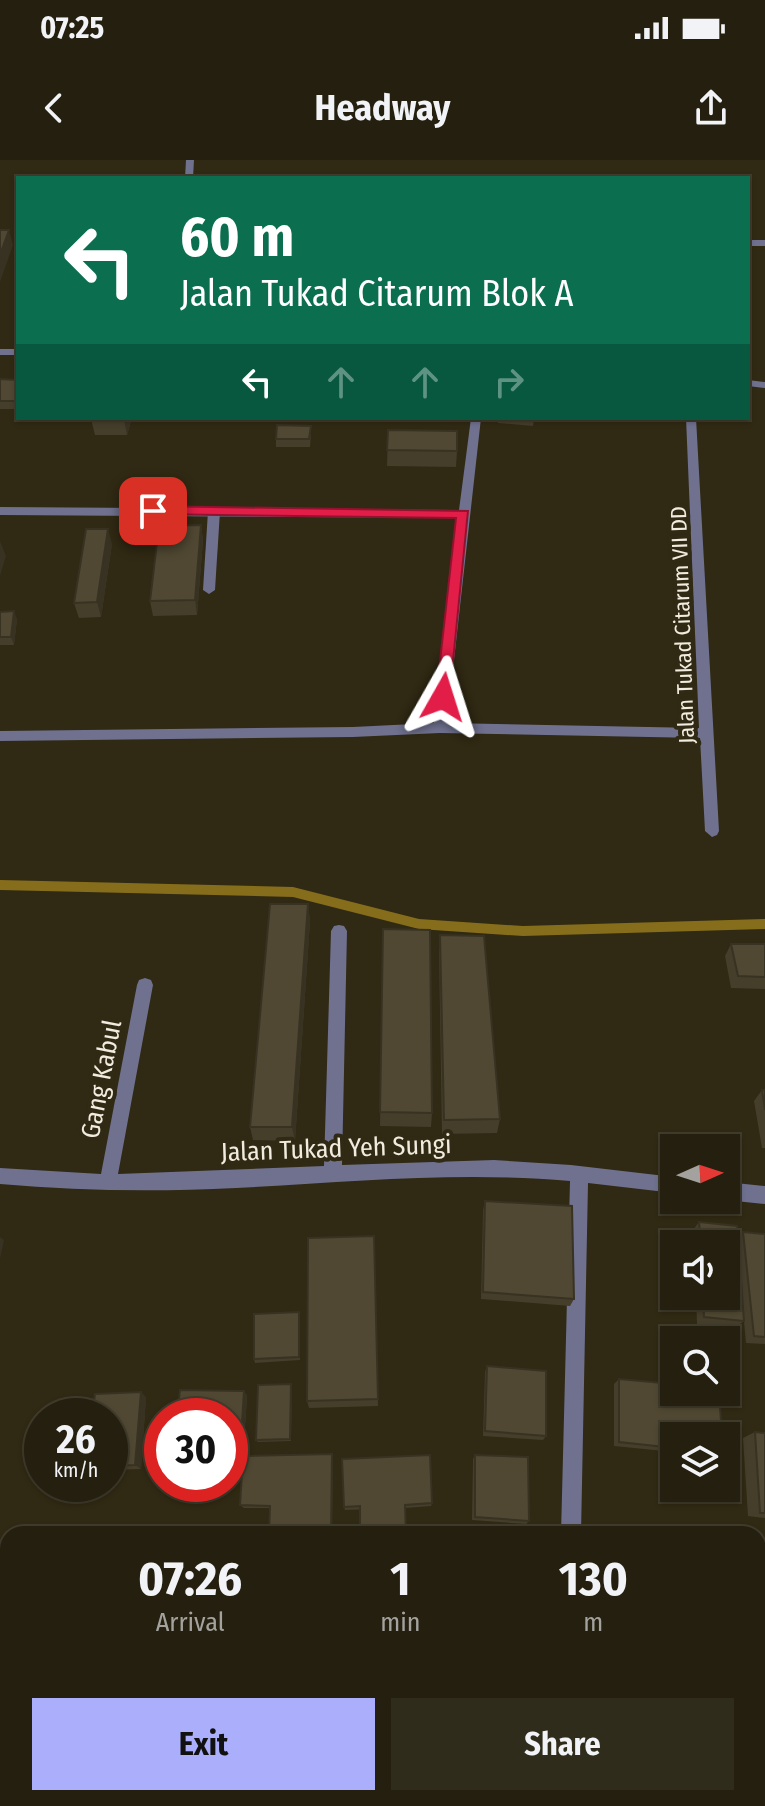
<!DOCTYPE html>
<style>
body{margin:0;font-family:"Fira Sans Condensed",sans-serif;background:#302c1c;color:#f1f3f6;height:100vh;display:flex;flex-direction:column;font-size:30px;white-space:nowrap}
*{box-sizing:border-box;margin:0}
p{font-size:26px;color:#a3a29e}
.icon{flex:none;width:44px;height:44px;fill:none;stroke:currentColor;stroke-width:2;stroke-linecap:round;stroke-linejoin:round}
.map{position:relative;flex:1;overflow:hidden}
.drawer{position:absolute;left:0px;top:1366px;width:766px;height:280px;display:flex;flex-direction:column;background:#241f0e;border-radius:24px 24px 0 0;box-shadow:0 2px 6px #0004,0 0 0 2px #413d2e}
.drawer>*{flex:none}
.guide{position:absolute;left:16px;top:16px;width:734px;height:244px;border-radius:0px;box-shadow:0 2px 6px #0004,0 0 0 2px #413d2e;background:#0b6e4f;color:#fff;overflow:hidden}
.needle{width:52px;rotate:87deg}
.controls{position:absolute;left:660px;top:974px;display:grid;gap:16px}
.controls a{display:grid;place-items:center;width:80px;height:80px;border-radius:0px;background:#241f0e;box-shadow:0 2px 6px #0004,0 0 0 2px #413d2e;font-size:40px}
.speed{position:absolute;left:24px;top:1238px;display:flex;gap:16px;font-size:40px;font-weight:700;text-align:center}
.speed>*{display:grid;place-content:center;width:104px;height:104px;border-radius:50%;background:#241f0e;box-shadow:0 2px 6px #0004,0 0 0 2px #413d2e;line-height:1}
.speed small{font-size:20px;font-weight:400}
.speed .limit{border:12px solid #d22;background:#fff;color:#111}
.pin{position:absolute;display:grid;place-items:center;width:68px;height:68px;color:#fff;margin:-34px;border-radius:16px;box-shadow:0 4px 12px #0006}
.me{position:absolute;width:88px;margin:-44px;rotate:6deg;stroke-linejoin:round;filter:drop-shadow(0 0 6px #0008)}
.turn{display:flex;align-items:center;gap:28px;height:168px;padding:0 32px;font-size:36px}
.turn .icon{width:104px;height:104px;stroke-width:2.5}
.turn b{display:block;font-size:56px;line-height:68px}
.lanes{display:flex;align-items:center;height:76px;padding:0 32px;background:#0003;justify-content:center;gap:40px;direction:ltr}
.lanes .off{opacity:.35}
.eta{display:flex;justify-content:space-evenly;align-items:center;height:136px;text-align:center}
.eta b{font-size:48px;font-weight:700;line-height:56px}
.cta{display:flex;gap:16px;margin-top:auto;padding:16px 32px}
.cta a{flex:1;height:92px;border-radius:0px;background:#abaffb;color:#111;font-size:32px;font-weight:700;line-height:92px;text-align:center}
.cta a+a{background:#302c1c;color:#f1f3f6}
.status{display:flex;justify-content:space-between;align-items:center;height:56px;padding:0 40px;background:#241f0e;direction:ltr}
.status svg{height:22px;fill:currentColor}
header{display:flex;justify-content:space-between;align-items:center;height:104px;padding:0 32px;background:#241f0e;font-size:36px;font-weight:700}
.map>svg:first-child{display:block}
</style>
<div class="status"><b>07:25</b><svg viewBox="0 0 49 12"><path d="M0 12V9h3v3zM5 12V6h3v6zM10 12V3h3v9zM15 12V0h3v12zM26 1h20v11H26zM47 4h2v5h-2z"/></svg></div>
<header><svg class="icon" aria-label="back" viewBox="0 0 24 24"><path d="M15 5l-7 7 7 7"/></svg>Headway<svg class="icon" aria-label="share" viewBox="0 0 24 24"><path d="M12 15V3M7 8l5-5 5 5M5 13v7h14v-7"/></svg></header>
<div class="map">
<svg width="765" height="1646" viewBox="0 0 765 1646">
<rect width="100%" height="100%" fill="#302913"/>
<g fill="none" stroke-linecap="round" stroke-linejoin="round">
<!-- stream -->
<path fill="#866d1b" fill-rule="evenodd" d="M0,720l293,7 126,32 104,7 242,-7v10l-242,7 -104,-7 -126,-32 -293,-7z"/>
<!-- lane -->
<path fill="#6f718f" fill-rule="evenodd" d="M214,347l6,4 -5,79 -6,4 -6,-4 5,-79z"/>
<!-- street -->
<path fill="#6f718f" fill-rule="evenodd" d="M186,0h8l-1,18h-8z
M748,80h17v6h-17z
M0,189h18v6h-18z
M748,220l17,2v6l-17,-2z
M471,258h10l-34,305 252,5 -13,-310h10l23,413 -2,4 -5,2 -7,-6 -5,-93 -260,-5 -87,4 -353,4v-10l353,-4 81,-4 25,-205 -459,-3v-8l459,3z
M339,765l5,1 3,5 -5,234 152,-5 77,5 103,12v16l-86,-10 -7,351h-20l9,-353c-111,-10 -222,1 -334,7 -79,4 -157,3 -236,-4v-16l101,6 36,-189 2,-5 6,-2 6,2 2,5 -35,189 206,-8 7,-235 3,-5z
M726,1022l39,4v18l-39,-4z
M758,1450h7v22h-7z
M8,1513v22l-8,1v-22z
M324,1638h24l1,8h-24z"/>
</g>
<!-- wall -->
<path fill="#453e2b" d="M0,219l18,1v29h-18z
M132,258l-5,17h-32l-4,-16z
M498,258h36l-1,8 -35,-3z
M388,270l69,21 -1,16 -69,-1z
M311,274l-1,13h-34v-8z
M201,365l2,15 -6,75 -44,1 -3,-15z
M112,384l-11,73 -22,1 -5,-15z
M0,452l17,7 -3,26h-14z
M308,744l2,18 -15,219 -42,-1 -3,-13z
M383,769l49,184 -1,14 -51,-1z
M440,775l60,184 -3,14 -55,1 -3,-182z
M731,784h34v45l-34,-1 -6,-32z
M762,930h3v58h-3l-8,-47z
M485,1041l89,98 -4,7 -89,-7 2,-89z
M699,1062l39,16 5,-6 22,2v110l-19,-1 -2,-22 -8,6 -39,-3 -1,-28h30v-52h-32l-1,-14z
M374,1076l4,170 -69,2 -2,-7z
M299,1152l1,48 -45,3 -1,-4z
M487,1206l59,70 -3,4 -60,-4 2,-64z
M619,1219l55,57v16l-60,-6v-62z
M291,1224l1,3 -1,54 -33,1 -2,-2z
M244,1231l3,5 -3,48 -14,-1v-27z
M146,1237l-5,72 -31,1v-54z
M755,1272l10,1v85l-17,-2 -5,-78z
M332,1294l1,5 -1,75h-63l1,-26h-26l-4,-3z
M475,1295l54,66 -3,3 -54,-4 1,-61z
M432,1343l-1,3 -26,2 -60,2 -1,-3z
M633,1638h93v8h-93z
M738,1638h20l7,8h-26z"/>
<!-- shaded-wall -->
<path fill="#383223" d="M9,70l4,15 -13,37v-27z
M124,258h8l-5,17 -3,-15z
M201,365l2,15 -6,75 -2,-15z
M108,369l4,15 -11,73 -4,-15z
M0,381l6,15 -6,20z
M14,451l3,8 -3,26 -3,-8z
M308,744l2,18 -15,219 -3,-14z
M0,1077l4,3 -4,19z
M291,1224l1,3 -1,54 -1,-2z
M244,1231l3,5 -3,48 -3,-5z
M141,1232l5,5 -5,72 -6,-4z
M332,1294l1,5 -1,75h-1z
M295,1638h3v8h-3z"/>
<!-- building -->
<path fill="#504832" stroke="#383223" stroke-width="2" d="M0,70h9l-9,25z
M0,219l18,1v16l-2,5h-16z
M91,258h33v2l-33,-1z
M277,265l34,1 -2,13h-33z
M388,270l69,1v20l-70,-1z
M201,365l-6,75 -45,1 9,-75z
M86,369h22l-11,73 -23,1z
M14,451l-3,26h-11v-25z
M270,744h38l-16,223h-42z
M383,769l47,1 2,183 -52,-1z
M440,775l44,1 16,183 -56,1z
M731,784h34v33l-27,-1z
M762,930h3v20z
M485,1041l87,5 2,93 -91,-7z
M699,1062l38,4 7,95 -40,-4 -1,-21h23v-52h-25z
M743,1072l22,2v103l-11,-1z
M374,1076l4,163 -71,2 1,-163z
M299,1152v45l-45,2v-45z
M487,1206l59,5v65l-61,-5z
M619,1219l55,5v8h45l3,44h-48v12l-55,-6z
M291,1224l-1,55 -34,1 2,-55z
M180,1230l64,1 -3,48h-11v-23h-53z
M141,1232l-6,73 -25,1v-50h-18l3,-22z
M755,1272l10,1v80h-5z
M332,1294l-1,80h-62l1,-28 -30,-1 3,-49z
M430,1295l2,48 -27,2 1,29h-46v-28l-16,1 -2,-48z
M475,1295l53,2 1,64 -54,-4z
M758,1512l7,1v133h-13v-8h6z
M156,1638h139v8h-139z
M435,1638h138v8h-139z
M642,1638h84v8h-84z"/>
<!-- route -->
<path fill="#e11d48" stroke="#92132f" stroke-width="2" d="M153,346l315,5 -19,190h-11l-2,-4 20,-179 -308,-4v-6z"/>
<g text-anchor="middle" stroke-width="8" stroke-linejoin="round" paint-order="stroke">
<!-- far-street labels -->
<g font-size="22" fill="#f1ecdf" stroke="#302913">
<text transform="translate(682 465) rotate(-92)" y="8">Jalan Tukad Citarum VII DD</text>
</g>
<!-- street labels -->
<g font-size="26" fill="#f1ecdf" stroke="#302913">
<text transform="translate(101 919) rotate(-79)" y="9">Gang Kabul</text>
<text transform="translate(336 988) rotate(-2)" y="9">Jalan Tukad Yeh Sungi</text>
</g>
</g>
</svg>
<div class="controls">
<a><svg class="needle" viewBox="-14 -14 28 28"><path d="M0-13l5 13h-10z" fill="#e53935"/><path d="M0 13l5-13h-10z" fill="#a3a29e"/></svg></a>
<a><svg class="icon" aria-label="sound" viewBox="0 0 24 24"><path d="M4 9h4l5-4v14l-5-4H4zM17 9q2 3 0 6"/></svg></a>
<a><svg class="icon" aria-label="search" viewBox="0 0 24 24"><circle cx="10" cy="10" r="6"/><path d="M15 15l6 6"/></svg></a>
<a><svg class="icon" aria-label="layers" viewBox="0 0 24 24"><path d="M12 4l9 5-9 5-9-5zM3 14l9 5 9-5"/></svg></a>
</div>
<div class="speed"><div>26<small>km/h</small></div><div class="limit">30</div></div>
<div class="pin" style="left:153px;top:351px;background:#d93025"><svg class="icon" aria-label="arrive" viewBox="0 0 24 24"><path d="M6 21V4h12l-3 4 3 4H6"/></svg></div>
<svg class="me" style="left:443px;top:537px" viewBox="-20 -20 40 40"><path d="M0-17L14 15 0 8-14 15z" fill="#e11d48" stroke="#fff" stroke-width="4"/></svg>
<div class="guide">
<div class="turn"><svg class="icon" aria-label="left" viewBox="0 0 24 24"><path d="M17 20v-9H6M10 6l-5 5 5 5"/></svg><div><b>60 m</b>Jalan Tukad Citarum Blok A</div></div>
<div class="lanes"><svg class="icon" aria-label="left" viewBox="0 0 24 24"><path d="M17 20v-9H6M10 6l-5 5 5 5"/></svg><svg class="icon off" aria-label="ahead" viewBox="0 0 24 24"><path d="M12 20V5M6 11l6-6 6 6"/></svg><svg class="icon off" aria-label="ahead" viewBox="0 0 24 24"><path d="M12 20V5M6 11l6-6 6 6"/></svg><svg class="icon off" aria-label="right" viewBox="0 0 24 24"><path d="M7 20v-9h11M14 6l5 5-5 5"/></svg></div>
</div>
<section class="drawer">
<div class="eta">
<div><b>07:26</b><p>Arrival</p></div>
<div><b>1</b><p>min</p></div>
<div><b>130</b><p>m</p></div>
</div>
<div class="cta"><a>Exit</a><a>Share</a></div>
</section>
</div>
